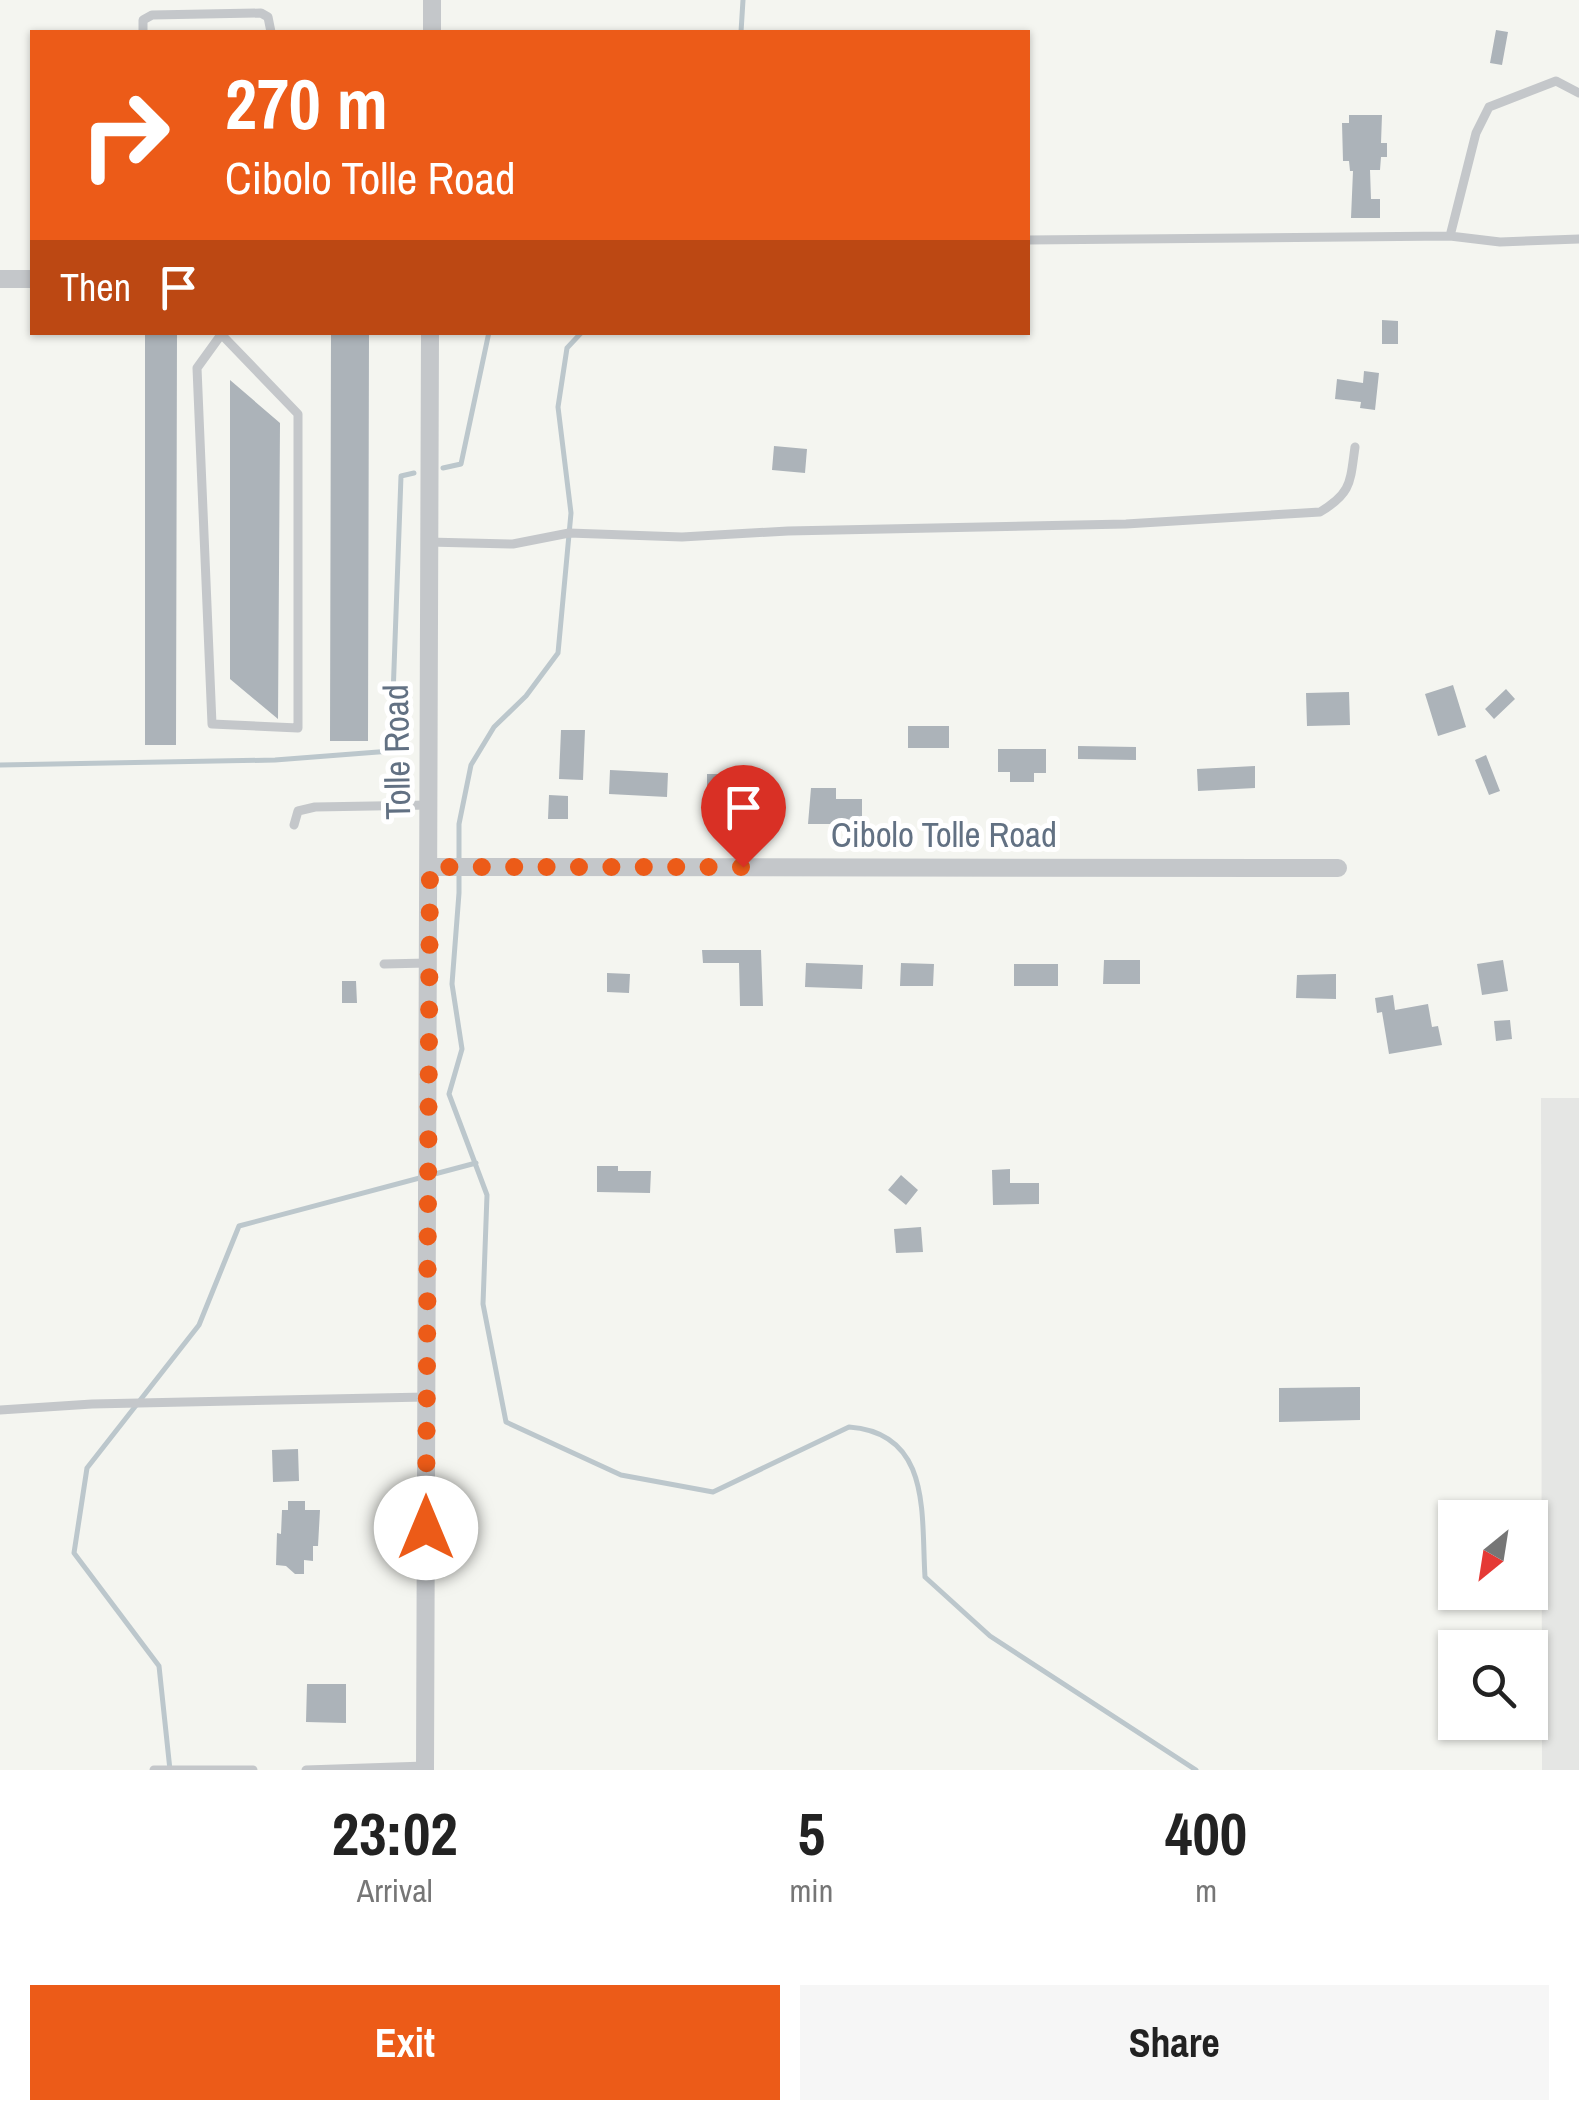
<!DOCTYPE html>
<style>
body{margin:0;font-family:"Archivo Narrow",sans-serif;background:#f6f6f6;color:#222;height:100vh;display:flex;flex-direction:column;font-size:38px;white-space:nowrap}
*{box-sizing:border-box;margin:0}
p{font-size:32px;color:#767676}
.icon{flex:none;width:55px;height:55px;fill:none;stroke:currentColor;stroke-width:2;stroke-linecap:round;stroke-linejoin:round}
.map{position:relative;height:1770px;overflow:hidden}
.details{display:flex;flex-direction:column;background:#fff;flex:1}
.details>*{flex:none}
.banner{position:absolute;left:30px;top:30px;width:1000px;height:305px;border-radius:0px;box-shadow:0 2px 8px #0004;background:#ec5b18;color:#fff;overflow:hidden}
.needle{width:65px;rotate:210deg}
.fabs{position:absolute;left:1438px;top:1500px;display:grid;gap:20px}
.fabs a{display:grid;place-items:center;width:110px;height:110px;border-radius:0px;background:#fff;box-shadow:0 2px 8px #0004;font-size:50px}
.pin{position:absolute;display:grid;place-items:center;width:85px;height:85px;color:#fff;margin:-102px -42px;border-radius:50% 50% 50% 0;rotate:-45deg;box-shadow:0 0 10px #0007}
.pin .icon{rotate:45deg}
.me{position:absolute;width:110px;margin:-55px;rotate:0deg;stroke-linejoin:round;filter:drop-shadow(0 0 8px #0008)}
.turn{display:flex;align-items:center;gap:35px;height:210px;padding:0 30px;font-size:45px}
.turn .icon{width:130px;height:130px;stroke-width:2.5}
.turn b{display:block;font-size:70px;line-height:85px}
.then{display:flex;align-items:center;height:95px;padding:0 30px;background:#0003;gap:20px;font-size:38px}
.eta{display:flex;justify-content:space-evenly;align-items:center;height:170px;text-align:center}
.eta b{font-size:60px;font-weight:700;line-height:70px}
.cta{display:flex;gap:20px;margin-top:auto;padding:20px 30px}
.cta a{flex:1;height:115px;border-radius:0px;background:#ec5b18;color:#fff;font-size:40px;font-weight:700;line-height:115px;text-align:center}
.cta a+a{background:#f6f6f6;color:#222}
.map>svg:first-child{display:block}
</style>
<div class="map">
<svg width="1579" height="1770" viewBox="0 0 1579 1770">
<rect width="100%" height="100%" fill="#f4f5f0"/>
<!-- built -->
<path fill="#e5e6e4" d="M1541,1098h38v672h-37z"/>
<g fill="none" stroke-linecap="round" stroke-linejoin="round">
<!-- stream -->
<path stroke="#bcc7cc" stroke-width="5" d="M741,32l2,-32
M582,332l-15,16 -9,59 13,106 -13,140 -32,43 -32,31 -23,38 -12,59v69l-7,91 10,65 -13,45 38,101 -4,109 23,118 115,53 92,17 136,-65c83,6 72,88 76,150l65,59 206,134
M443,468l18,-4 28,-132
M0,765l275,-5 116,-9 10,-275 13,-3
M170,1770l-11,-104 -85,-113 13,-85 112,-143 40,-99 237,-63"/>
</g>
<!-- building -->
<path fill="#acb3b9" d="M1496,30l12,2 -6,33 -12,-2z
M1349,115h33l-1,28h6v14h-6l-1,13h-10l1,29h9v19h-29l2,-47h-3l-1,-10h-6l-1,-38h7z
M1382,320l16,1v23h-16z
M145,332h32l-1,413h-31z
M331,332h38l-1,409h-38z
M1364,371l15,2 -4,37 -15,-2 1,-6 -26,-3 2,-20 26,4z
M230,380l50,43 -2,296 -48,-40z
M774,446l33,3 -2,24 -33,-3z
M1453,685l13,42 -28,9 -13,-42z
M1506,689l9,10 -21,20 -9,-10z
M1349,692l1,33 -43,1 -1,-33z
M908,726h41v22h-41z
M561,730h24l-2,50 -24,-1z
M1078,746l58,1v13l-58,-1z
M998,749h48v24h-12v9h-24v-10h-12z
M1486,755l14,36 -11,4 -14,-35z
M1255,766v22l-57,3 -1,-22z
M610,770l58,3 -1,24 -58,-3z
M707,774h57v13h-57z
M811,788h25v11h26v25h-54z
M549,795l19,1v23h-20z
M702,950h59l2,56h-23l-1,-43h-36z
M1104,960h36v24h-37z
M1503,960l5,31 -26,4 -5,-31z
M806,963l57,2 -1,24 -57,-2z
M901,963l33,1 -1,22h-33z
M1014,964h44v22h-44z
M607,973l23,1 -1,19 -22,-1z
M1336,974v25l-40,-1 1,-23z
M342,981h14l1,22h-15z
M1393,995l2,15 33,-6 4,23 6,-1 4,19 -53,9 -7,-42 -5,1 -2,-15z
M1510,1020l2,19 -16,2 -2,-20z
M597,1166h21v5h33l-1,22 -53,-1z
M1010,1169v14h29v21l-46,1 -1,-35z
M901,1175l17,15 -12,15 -18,-15z
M921,1227l2,25 -27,1 -2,-24z
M1360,1387v33l-81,2v-34z
M298,1449l1,32 -26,1 -1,-32z
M288,1501h17v9h15l-2,36h-5v15l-9,-1v14h-9l-9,-8 -10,-1 1,-32 4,1 1,-24h6z
M307,1684h39v39l-40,-1z"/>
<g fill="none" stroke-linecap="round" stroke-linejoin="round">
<!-- service -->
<path stroke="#c4c7ca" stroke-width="9" d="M143,32v-12l9,-5 109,-2 7,4 3,15
M1450,236l50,6 79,-3
M1028,240l422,-4 26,-103 13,-26 67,-26 23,12
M221,334l77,80v314l-86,-4 -15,-356 26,-36
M428,542l85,2 56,-11 113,4 106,-6 338,-7 194,-12c32,-19 30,-30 35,-65
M294,825l4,-14 17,-4 115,-2
M384,964l43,-1
M0,1410l92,-6 334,-7
M154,1770h99
M306,1770l119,-4"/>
<!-- minor -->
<path stroke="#c4c7ca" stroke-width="18" d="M432,32v-32
M0,279h32
M430,867l908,1
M425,1770l5,-1438"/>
</g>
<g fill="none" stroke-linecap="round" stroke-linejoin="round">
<!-- route -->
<path stroke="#ec5b18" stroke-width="18" stroke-dasharray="0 32.4" d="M426,1528l4,-661h313"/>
</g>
<g text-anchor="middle" stroke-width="10" stroke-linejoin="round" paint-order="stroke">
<!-- street labels -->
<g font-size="35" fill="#627183" stroke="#fff">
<text transform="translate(397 752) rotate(-91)" y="12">Tolle Road</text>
<text x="944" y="847">Cibolo Tolle Road</text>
</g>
</g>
</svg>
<div class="fabs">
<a><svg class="needle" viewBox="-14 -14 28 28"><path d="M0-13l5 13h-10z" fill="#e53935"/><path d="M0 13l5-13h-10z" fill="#767676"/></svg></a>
<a><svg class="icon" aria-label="search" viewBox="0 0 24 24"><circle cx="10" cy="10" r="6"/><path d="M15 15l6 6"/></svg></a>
</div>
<div class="pin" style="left:743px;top:867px;background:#d93025"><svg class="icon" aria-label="arrive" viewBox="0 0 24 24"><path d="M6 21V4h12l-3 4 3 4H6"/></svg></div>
<svg class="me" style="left:426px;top:1528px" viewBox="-20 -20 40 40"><circle r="19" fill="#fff"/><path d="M0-13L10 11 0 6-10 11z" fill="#ec5b18"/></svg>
<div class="banner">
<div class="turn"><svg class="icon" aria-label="right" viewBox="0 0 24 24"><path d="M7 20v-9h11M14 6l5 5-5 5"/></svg><div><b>270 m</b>Cibolo Tolle Road</div></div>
<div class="then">Then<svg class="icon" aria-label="arrive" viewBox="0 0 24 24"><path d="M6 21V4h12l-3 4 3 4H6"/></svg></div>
</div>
</div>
<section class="details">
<div class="eta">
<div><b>23:02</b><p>Arrival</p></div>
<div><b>5</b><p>min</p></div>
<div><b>400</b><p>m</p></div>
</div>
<div class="cta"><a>Exit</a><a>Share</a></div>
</section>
